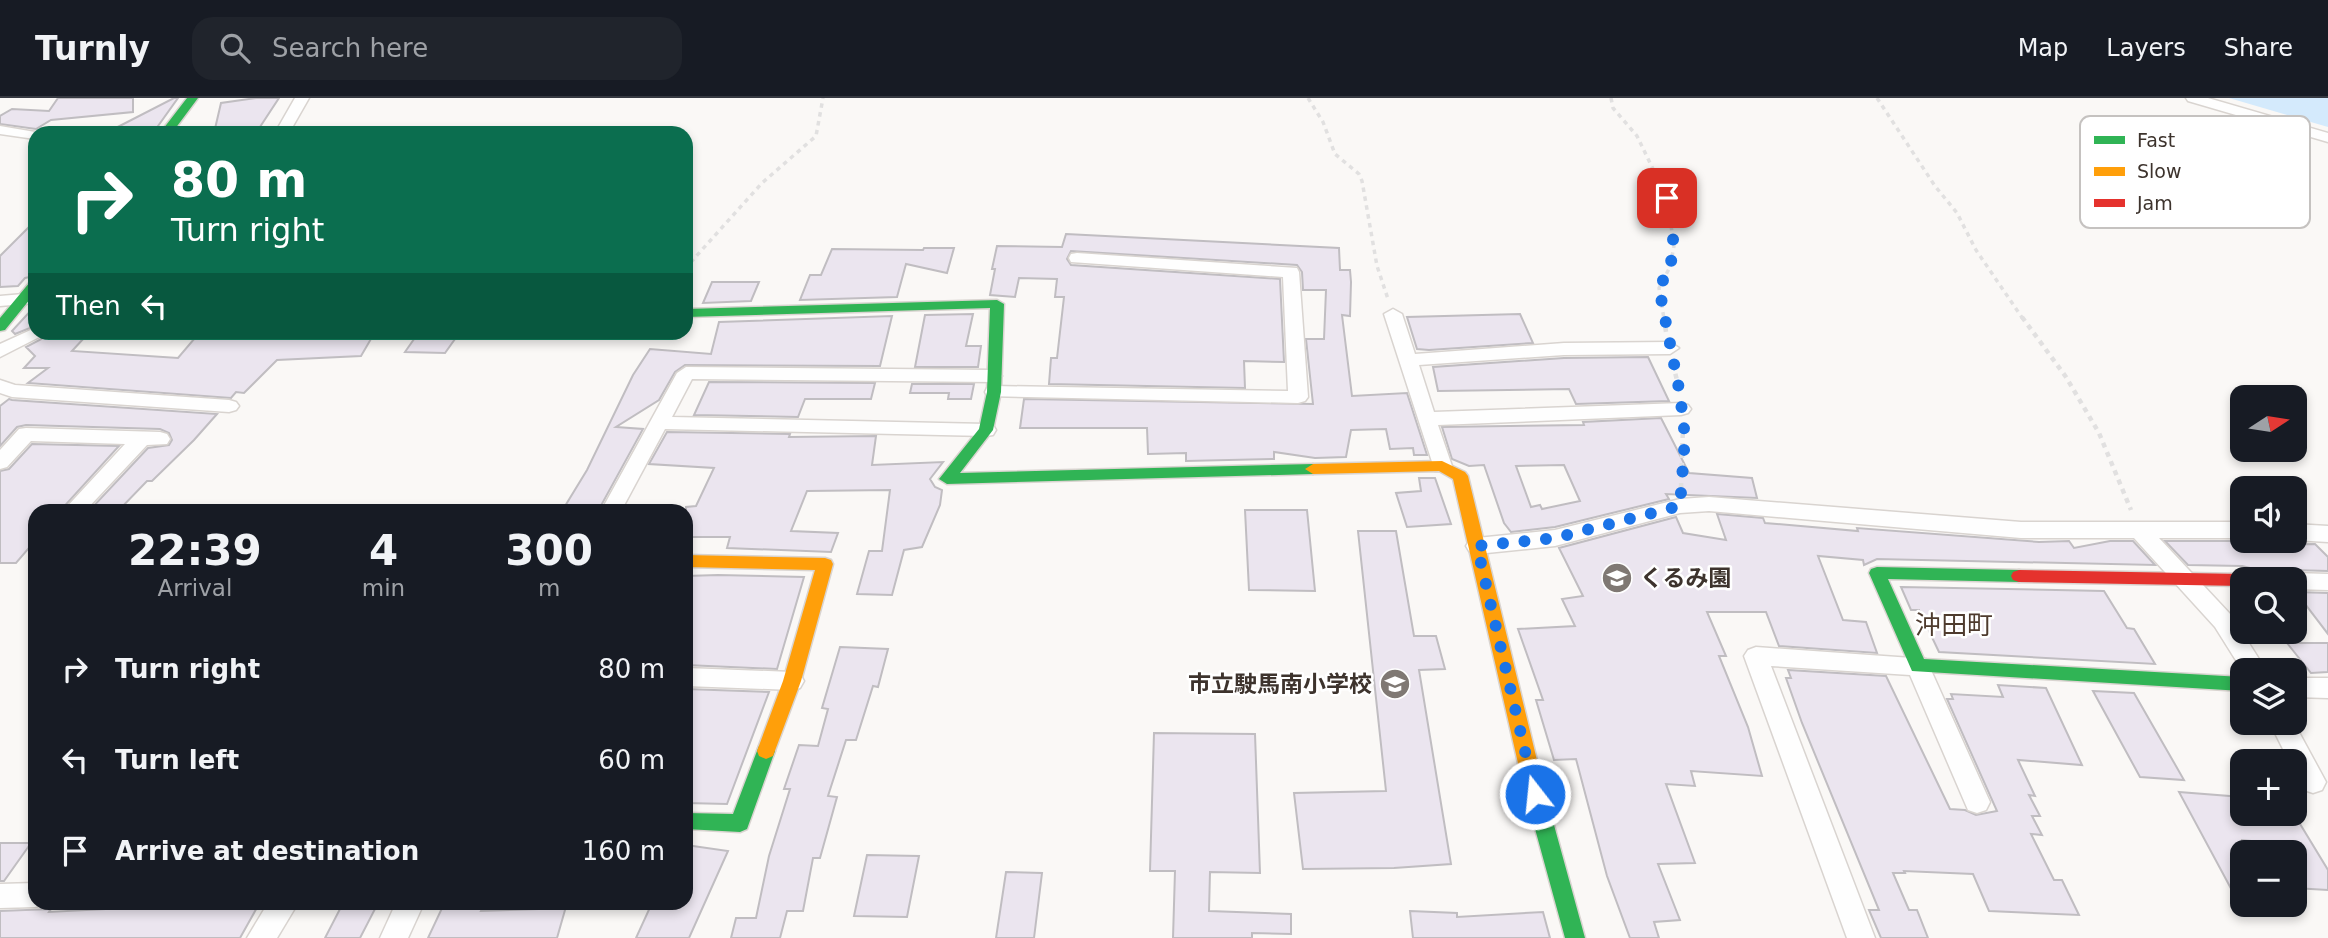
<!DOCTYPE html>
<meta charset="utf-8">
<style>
body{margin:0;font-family:"DejaVu Sans","Noto Sans JP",sans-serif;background:#20242c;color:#f1f3f6;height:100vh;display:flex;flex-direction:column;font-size:26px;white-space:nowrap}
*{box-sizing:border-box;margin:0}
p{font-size:23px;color:#9ea1a6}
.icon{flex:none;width:38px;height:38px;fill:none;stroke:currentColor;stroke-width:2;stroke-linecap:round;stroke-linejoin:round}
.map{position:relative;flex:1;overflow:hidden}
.panel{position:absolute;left:28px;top:406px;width:665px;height:406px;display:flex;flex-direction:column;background:#171b24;border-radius:21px;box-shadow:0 4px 10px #0003}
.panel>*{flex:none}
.banner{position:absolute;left:28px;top:28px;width:665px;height:214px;border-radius:21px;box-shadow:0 4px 10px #0003;background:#0b6e4f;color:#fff;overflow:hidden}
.needle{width:46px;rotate:78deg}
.controls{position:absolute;left:2230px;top:287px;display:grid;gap:14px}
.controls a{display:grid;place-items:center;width:77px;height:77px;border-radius:14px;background:#171b24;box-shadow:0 4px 10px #0003;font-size:35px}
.pin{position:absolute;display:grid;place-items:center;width:60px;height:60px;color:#fff;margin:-30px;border-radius:14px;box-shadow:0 4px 10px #0006}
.me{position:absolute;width:77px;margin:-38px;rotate:344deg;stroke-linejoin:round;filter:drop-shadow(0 0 5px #0008)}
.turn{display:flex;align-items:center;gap:24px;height:147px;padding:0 28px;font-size:32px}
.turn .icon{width:91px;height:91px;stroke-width:2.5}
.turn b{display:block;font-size:49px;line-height:60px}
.then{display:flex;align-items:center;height:66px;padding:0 28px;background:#0003;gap:14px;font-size:26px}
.eta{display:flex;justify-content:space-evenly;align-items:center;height:119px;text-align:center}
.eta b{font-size:42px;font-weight:700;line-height:49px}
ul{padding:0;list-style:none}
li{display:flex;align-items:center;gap:21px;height:91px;padding:0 28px}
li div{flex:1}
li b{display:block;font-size:26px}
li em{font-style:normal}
header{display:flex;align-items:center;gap:42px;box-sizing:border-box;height:98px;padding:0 35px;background:#171b24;border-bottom:2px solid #363941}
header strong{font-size:33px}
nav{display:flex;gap:38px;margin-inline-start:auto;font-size:24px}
.search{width:490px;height:63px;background:#20242c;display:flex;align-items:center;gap:18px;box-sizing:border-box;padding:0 24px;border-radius:21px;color:#9ea1a6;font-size:26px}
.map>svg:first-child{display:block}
</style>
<header>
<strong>Turnly</strong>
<div class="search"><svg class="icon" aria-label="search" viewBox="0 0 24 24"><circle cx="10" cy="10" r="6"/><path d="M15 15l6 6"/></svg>Search here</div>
<nav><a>Map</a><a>Layers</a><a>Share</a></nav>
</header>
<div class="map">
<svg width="2328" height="840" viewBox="0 0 2328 840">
<rect width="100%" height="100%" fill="#faf8f6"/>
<!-- water -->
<path fill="#d4eafc" d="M2229,0h99v29z"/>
<!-- building -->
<path fill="#ebe5ef" stroke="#c0bdc1" stroke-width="2" fill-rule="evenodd" d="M58,0h75v14l-82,8 -15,9 -36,-5v-8l12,-7 37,2z
M174,0h4l-25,35h-47z
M256,0h23l-23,35h-42l7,-30z
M35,123v55l-10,2 -7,8 -18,1v-31z
M1066,136l273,14 1,22h10l1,12 -1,34 -8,-1 10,81 55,-3 20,62h-13l-1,-7 -23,1 -4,-20 -35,1 -5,27 -31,1 -41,-6v7l-88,2v-8l-38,1 -1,-26h-127l4,-29 289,5 -7,-65h18l2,-49h-23l-1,-18 -5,-7 -226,-14 -4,8 4,6 209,14 4,83 -40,-1 1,27 -196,-4 2,-26h6l7,-61h-9l2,-18 -38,-1 -4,19 -25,-2 5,-26h-3l5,-23 65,1z
M924,150h30l-7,25 -41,-9 -9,33 -97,3 10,-25h11l11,-26 91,1z
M712,184h47l-8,19 -48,2z
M35,208v20l-20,8 -3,-3z
M973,216l-7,32h15l-3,21h-63l10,-52z
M1520,216l13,29 -104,7 -12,-1 -10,-32z
M892,218l-12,50 -195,-1 -10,7 -16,28 -43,27 27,2 -45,82h-36l25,-41 46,-95 17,-26 61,5 8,-32z
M200,234h175l-14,24 -84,4 -33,33 -8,-1 -5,6 -203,-15 20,-15h-24l11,-12 -9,-9 19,-10h40l-13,14 106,7z
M419,234h41l-15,21 -40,-1z
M1648,259l21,44 -93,3 -7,-15 -131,2 -5,-24 131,-9z
M709,284l166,1 -4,16h-66l-7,18 -104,-2z
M912,286h62l-3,15h-23l1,-6h-39z
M9,301l3,1 205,14 -23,26 -42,41h-5l-29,30h-29l59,-63 21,-3 3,-5 -3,-7 -9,-4 -134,-4 -9,2 -17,19v-40z
M1661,320l28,55 63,5 5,20 -91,-4 3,5 -114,28 -44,5 -7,-9 -20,-58 -15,1 -17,-7 -10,-32 142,-2 -1,-3zM1564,367l16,36 -38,8 -2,-4 -9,2 -15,-41z
M667,334l123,2 -1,3 87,-1 -4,29 71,-3 -13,17 5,8 7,3 -2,15 -18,42 -18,3 -12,45 -35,-1 12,-43h13l8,-61 -83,1 -16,40 47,2 -7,19 -104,-4 3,-11h-44v-30l10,-1 18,-38 -65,-4z
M32,346l87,2 -59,65h-25v30l-19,22h-16v-92l9,-2z
M1419,380h16l16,46 -44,3 -11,-34 25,-2z
M1245,412h62l8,81 -66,-1z
M1717,416l46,4 2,5 93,8 -1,-3 182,14 30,-1 5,7 36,-7h23l22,24 -278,-6 -13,6 -1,-5 -45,-4 25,64 23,2 11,31 -98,-7 -13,-34h-59l19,44h-7l29,71 14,49 -71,-5 4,15 -29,-2 29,79 -37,1 22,56 -26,2 5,16h-29l-23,-62 -31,-117 -22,1 -18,-60h7l-25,-71 57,-3 -13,-27 21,-3 -24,-48 117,-31 7,16 43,7z
M1358,433h38l18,105h22l9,33 -26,1 32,194 -57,4 -91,1 -9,-76 92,-2z
M2165,443h99l4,4 47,-1 13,13v14l-34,-1 -12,6h-22l-6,-7 -12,-3 -54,-1z
M718,477l86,2 -27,92 -91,-4v-89z
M1901,489l203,4 23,37 7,1 21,35 -216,-12 -20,-42h-8z
M2296,494l32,1v41z
M2287,545h41v29l-17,1z
M840,549l48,2 -10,38 -5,-1 -17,54h-10l-18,56 9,1 -17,61h-7l-10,53h-16l-7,27h-49l5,-20h20l13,-62 21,-67h-6l15,-44 19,1 10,-37 -6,-1z
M1788,572l98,6 64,133 15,1 11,5 21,-4 -50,-112h6l-2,-5 52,3 -5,-12 48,3 36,77 -64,-5 17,36 -6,-1 11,21h-8l10,19 -11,-1 23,46h8l17,35 -90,-4 -16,-37 -69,-3 1,2h-12l16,37h8l11,28h-47l-12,-28h10l-77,-187 -16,-45h5z
M686,591l83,3 -42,112 -41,-1z
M2093,593l41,2 50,87 -44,-3z
M1154,635l101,1 5,139 -50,-1 -1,39 82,3v20l-39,-1v5h-79l2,-67h-25z
M2179,694l63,5v17h52l34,56v20l-34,-2v-43l-52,-5v69z
M0,745h31l-27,38h-4z
M686,747l42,6 -39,87h-53l16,-35h34z
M867,757l52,1 -12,61 -53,-1z
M1006,774l36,1 -8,65h-38z
M141,805l118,1 -19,34h-240v-27l51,-2 -2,3 76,-4 2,-4z
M540,805h27l-10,35h-129l15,-32 40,1 -2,4 57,-2z
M341,809l34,2 -15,29h-35z
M1410,813l47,2v4l86,-5 7,26h-137z"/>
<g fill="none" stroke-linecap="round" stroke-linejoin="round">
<!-- street casing -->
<g stroke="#d9d4d0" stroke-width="3">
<path id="street" d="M295,0h14l-20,35h-14z
M2186,0h22l120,35v9l-140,-41z
M0,28l41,7h-6v6l-35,-5z
M1077,155l220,15 2,4 9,125 -3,4 -7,2 -311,-7 -2,-4 2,-4 7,-2 294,5 -5,-114 -212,-15 -2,-4 2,-4z
M35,195v10l-35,3v-10z
M1393,211l9,5 13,40 149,-11 106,-1 9,6 -9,6 -106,1 -145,10 15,47 247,-9 7,2 3,4 -3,4 -7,2 -243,10 14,41 -3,5h-14l-51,-157z
M35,230v4h14l-49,25v-13z
M686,269l307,3 9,6 -9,6 -301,-3 -20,38 314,7 7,1 3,5 -3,5 -7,1 -321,-7 -44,82h-20l76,-138z
M0,282l15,5 214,15 7,2 3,4 -3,4 -7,2 -217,-15 -12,-4z
M26,330l134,4 7,2 3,5 -3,5 -20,1 -62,66h-22l62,-67 -94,-3 -24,26 -7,2v-19l19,-21z
M1709,399l312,25h221v16h-83l72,77 35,55h-24l-27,-43 -81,-89h-113l-312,-27 -29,2 -125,33 -78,8 -8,-3 -3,-5 3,-5 8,-3 78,-8 125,-31z
M2294,426l34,2v16l-34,-2z
M2294,475l34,1v16l-34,-1v-10h-10l2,-4z
M1756,549l170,12 64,143 -4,8 -9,3 -9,-3 -58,-135 -139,-9 104,272h-28l-103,-282 4,-6z
M686,570l106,4 8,2 4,7 -4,7 -8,2 -106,-4z
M2294,580h34v20l-34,-1z
M2270,625h24l32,59 -4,8 -9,3 -9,-3 -10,-19v-10h-5z
M35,785v20l10,1 -10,3 -35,1v-24z
M268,805h30l-21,35h-30z
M396,805h28l-16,35h-28z"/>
</g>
<!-- fast casing -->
<g stroke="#d9d4d0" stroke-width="3">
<path id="fast" d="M187,0h11l-26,35h-12z
M35,183v12l-30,37 -5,1v-13l30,-36z
M997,202l7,4 -3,88 -8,38 -33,43 353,-9 8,5 -8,5 -366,10 -8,-5 40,-50 8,-37 3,-84 -304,9v-8z
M1877,469l142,3 6,2 2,4 -2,4 -6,2 -131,-3 36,80 318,18v14l-330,-20 -43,-98 2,-4z
M766,645l7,3 2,5 -28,78 -7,3 -54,-3v-16l47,1 24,-63 2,-5z
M1533,679l7,2 3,6 42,153h-20l-42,-153 3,-6z"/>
</g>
<!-- slow casing -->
<g stroke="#d9d4d0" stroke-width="3">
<path id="slow" d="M1442,363l23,11 3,4 75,309 -3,6 -7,2 -7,-2 -3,-6 -70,-306 -14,-8 -126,3 -8,-5 8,-5z
M686,457l139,3 6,2 2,4 -32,117 -28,75 -7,3 -7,-3 -2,-5 26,-70 32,-111 -129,-3z"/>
</g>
<!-- jam casing -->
<g stroke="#d9d4d0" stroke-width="3">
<path id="jam" d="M2019,472l223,4 8,5h-8v7l-223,-4 -6,-2 -2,-4 2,-4z"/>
</g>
<!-- path-far1 -->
<path stroke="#e1e0e0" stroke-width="3.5" stroke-dasharray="4.5 4.5" stroke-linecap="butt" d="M1308,0l15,24 12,32 24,20 3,7 15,85 11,33
M1611,0l2,10 24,28 30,62 7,48 -4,21 -11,21 5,31
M1877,0l58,88 22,27 19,37 47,69
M686,191l5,-27 71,-79 54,-47 7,-38"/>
<!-- path -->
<path stroke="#e1e0e0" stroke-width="4.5" stroke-dasharray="5 5" stroke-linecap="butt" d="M1664,219l2,15
M2022,219l44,60 33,56 32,77
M1673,266l7,29
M1681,390l2,-61"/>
<!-- street -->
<use href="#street" fill="#fefefe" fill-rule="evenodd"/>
<!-- fast -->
<use href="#fast" fill="#30b455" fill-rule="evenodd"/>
<!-- slow -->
<use href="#slow" fill="#ff9f0a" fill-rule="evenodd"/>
<!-- jam -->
<use href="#jam" fill="#e5322d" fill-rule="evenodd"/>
</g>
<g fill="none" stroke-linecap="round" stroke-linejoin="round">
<!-- route -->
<path stroke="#1a73e8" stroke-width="12" stroke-dasharray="0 21.6" d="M1535,696l-58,-248 78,-8 125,-32 5,-69 -5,-43 -21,-106 11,-21 4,-21 -7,-48"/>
</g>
<!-- icons -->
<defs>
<g id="school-disc" transform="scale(1.575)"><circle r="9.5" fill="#7f7873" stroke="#fff"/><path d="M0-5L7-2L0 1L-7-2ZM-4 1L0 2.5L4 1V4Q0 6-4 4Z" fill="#fff"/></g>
</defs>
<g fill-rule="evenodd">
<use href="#school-disc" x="1617" y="480"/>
<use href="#school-disc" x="1395" y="586"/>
</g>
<g text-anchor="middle" stroke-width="5" stroke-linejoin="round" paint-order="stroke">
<!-- poi labels -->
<g font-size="23" font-weight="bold" fill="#3d332d" stroke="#fff" text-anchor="start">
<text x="1640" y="488">くるみ園</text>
<text x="1372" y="594" text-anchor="end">市立駛馬南小学校</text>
</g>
<!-- quarter labels -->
<g font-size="26" fill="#4e3b2e" stroke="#fff">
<text x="1954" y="536">沖田町</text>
</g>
</g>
<!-- legend -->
<rect x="2080" y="18" width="230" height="112" rx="10" fill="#fff" stroke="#c5c2c0" stroke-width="2"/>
<rect x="2094" y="38" width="31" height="8" fill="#30b455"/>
<rect x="2094" y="69" width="31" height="9" fill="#ff9f0a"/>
<rect x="2094" y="101" width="31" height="8" fill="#e5322d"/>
<g font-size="19" fill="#3d332d">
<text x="2137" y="49">Fast</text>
<text x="2137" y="80">Slow</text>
<text x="2137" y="112">Jam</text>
</g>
</svg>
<div class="controls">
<a><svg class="needle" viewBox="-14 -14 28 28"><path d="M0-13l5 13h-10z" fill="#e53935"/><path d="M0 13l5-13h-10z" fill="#9ea1a6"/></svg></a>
<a><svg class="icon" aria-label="sound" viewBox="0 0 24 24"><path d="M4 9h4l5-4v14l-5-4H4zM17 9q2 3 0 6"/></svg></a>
<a><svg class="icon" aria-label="search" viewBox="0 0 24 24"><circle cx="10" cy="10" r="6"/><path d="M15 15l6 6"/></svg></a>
<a><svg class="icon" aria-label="layers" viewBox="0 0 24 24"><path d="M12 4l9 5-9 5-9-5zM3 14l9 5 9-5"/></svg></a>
<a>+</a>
<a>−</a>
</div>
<div class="pin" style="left:1667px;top:100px;background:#d93025"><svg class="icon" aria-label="arrive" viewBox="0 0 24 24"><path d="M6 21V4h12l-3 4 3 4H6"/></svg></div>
<svg class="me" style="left:1535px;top:696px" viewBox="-20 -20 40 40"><circle r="17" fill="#1a73e8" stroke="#fff" stroke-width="3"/><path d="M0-11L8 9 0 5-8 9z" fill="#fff"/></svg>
<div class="banner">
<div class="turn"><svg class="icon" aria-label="right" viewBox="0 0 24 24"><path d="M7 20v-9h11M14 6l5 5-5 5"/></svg><div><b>80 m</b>Turn right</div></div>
<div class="then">Then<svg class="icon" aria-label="left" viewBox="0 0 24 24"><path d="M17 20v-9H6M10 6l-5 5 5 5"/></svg></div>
</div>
<section class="panel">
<div class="eta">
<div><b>22:39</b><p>Arrival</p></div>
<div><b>4</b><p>min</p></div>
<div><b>300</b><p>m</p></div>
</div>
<ul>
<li><svg class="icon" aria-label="right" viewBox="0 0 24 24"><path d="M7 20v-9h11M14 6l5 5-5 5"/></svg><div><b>Turn right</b></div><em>80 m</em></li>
<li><svg class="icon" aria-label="left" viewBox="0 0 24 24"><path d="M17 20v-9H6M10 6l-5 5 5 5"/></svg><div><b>Turn left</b></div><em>60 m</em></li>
<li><svg class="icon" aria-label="arrive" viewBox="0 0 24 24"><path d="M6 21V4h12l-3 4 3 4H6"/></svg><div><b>Arrive at destination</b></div><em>160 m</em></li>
</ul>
</section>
</div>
